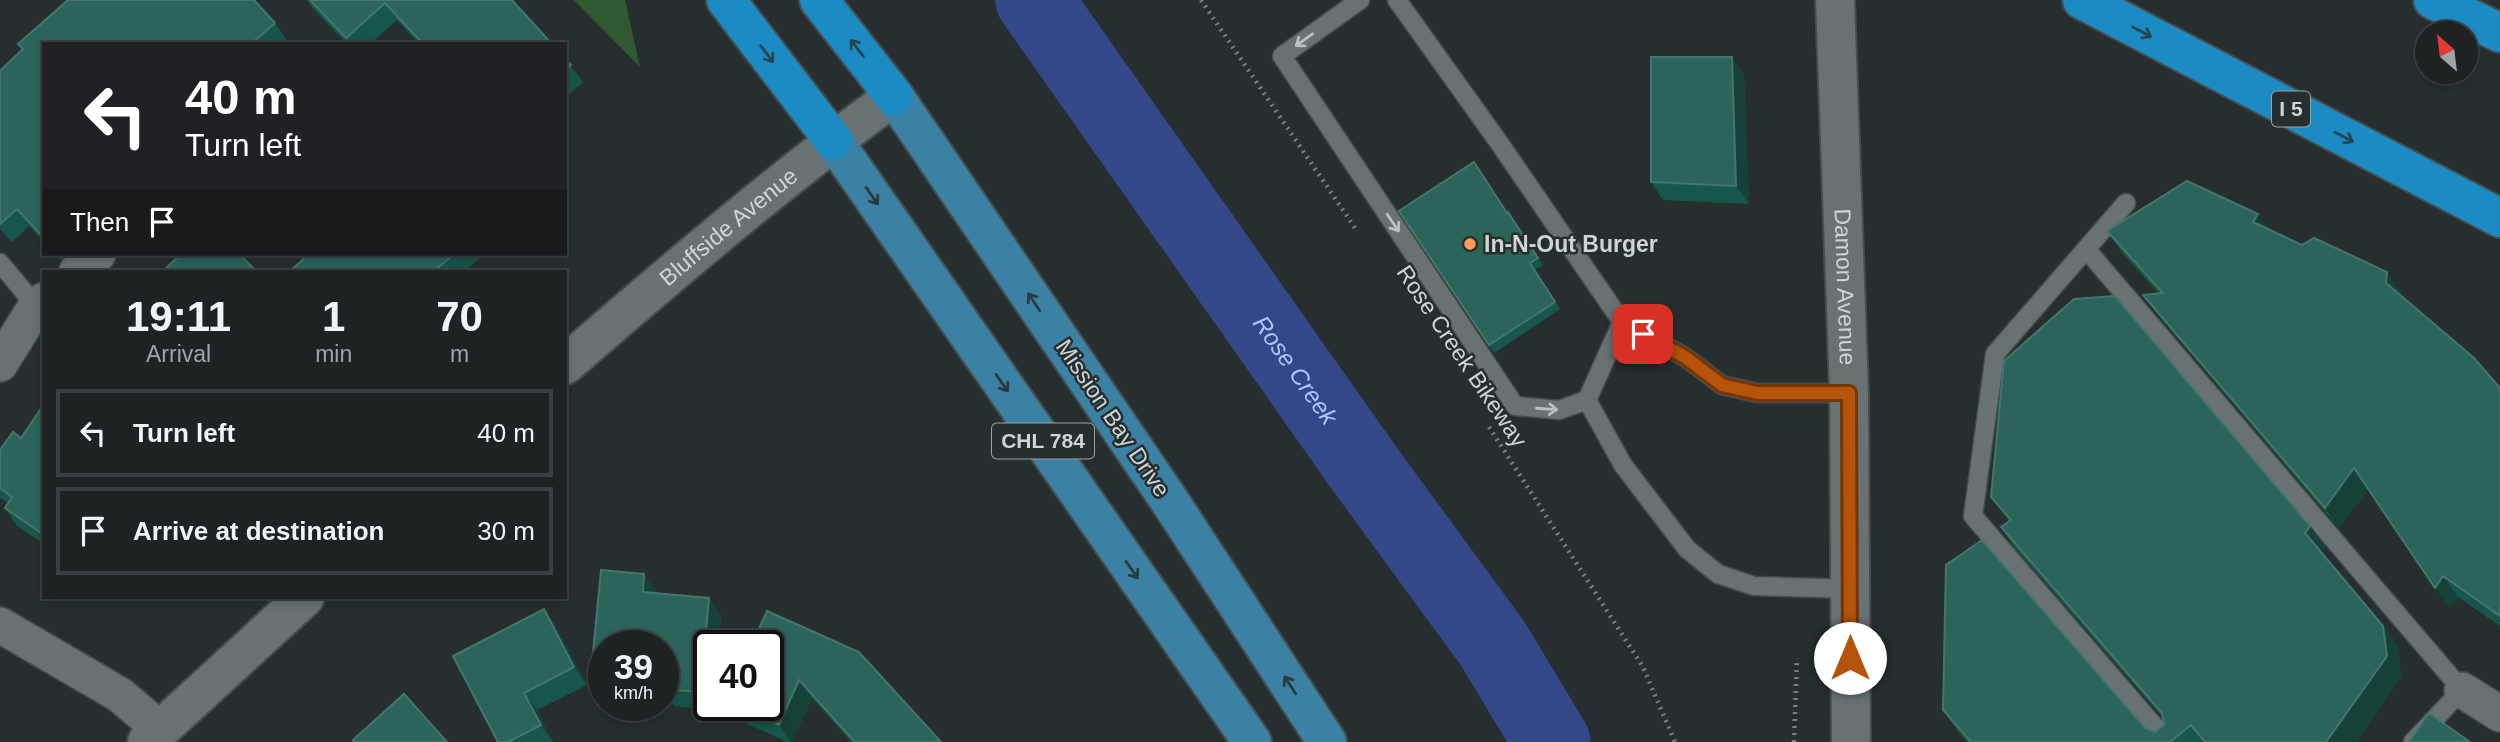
<!DOCTYPE html>
<style>
body{margin:0;font-family:Helvetica,sans-serif;background:#2a2f30;color:#f1f3f6;height:100vh;display:flex;flex-direction:column;font-size:26px;white-space:nowrap}
*{box-sizing:border-box;margin:0}
p{font-size:23px;color:#a0a4a6}
.icon{flex:none;width:38px;height:38px;fill:none;stroke:currentColor;stroke-width:2;stroke-linecap:round;stroke-linejoin:round}
.map{position:relative;flex:1;overflow:hidden}
.sheet{position:absolute;left:42px;top:270px;width:525px;height:329px;display:flex;flex-direction:column;background:#1d2223;border-radius:0px;box-shadow:0 4px 10px #0003,0 0 0 2px #3b3f41}
.sheet>*{flex:none}
.banner{position:absolute;left:42px;top:42px;width:525px;height:214px;border-radius:0px;box-shadow:0 4px 10px #0003,0 0 0 2px #3b3f41;background:#202124;color:#fff;overflow:hidden}
.needle{width:46px;rotate:332deg}
.fabs{position:absolute;left:2415px;top:21px;display:grid;gap:14px}
.fabs a{display:grid;place-items:center;width:63px;height:63px;border-radius:50%;background:#1d2223;box-shadow:0 4px 10px #0003,0 0 0 2px #3b3f41;font-size:35px}
.speed{position:absolute;left:588px;top:630px;display:flex;gap:14px;font-size:35px;font-weight:700;text-align:center}
.speed>*{display:grid;place-content:center;width:91px;height:91px;border-radius:50%;background:#1d2223;box-shadow:0 4px 10px #0003,0 0 0 2px #3b3f41;line-height:1}
.speed small{font-size:18px;font-weight:400}
.speed .limit{border:4px solid #111;border-radius:10px;background:#fff;color:#111}
.pin{position:absolute;display:grid;place-items:center;width:60px;height:60px;color:#fff;margin:-30px;border-radius:14px;box-shadow:0 4px 10px #0006}
.me{position:absolute;width:77px;margin:-38px;rotate:0deg;stroke-linejoin:round;filter:drop-shadow(0 0 5px #0008)}
.turn{display:flex;align-items:center;gap:24px;height:147px;padding:0 28px;font-size:32px}
.turn .icon{width:91px;height:91px;stroke-width:2.5}
.turn b{display:block;font-size:49px;line-height:60px}
.then{display:flex;align-items:center;height:66px;padding:0 28px;background:#0003;gap:14px;font-size:26px}
.eta{display:flex;justify-content:space-evenly;align-items:center;height:119px;text-align:center}
.eta b{font-size:42px;font-weight:800;line-height:49px}
ul{padding:0;list-style:none}
li{display:flex;align-items:center;gap:21px;height:88px;margin:0 14px 10px;padding:0 14px;border:4px solid #3b3f41;border-radius:0px}
li div{flex:1}
li b{display:block;font-size:26px}
li em{font-style:normal}
.map>svg:first-child{display:block}
</style>
<div class="map">
<svg width="2500" height="742" viewBox="0 0 2500 742">
<rect width="100%" height="100%" fill="#272e2f"/>
<!-- green -->
<path fill="#305933" d="M574,0h51l15,67z"/>
<g fill="none" stroke-linecap="round" stroke-linejoin="round">
<!-- river -->
<path stroke="#344889" stroke-width="77" id="s1" d="M1034,0l330,468 129,176 59,98"/>
<!-- lane casing -->
<g stroke="#454c4d" stroke-width="21">
<path id="lane" d="M1360,0l-78,56 233,350 44,4 28,-10 35,-78
M1397,0l103,144 122,178 63,35 37,28 35,8h92
M2126,203l-131,151 -22,162 195,226
M2086,249l376,441 -49,52
M0,263l36,43
M1587,400l36,65 64,84 31,25 36,12 96,3"/>
</g>
<!-- street casing -->
<g stroke="#454c4d" stroke-width="38">
<path id="street" d="M77,271l21,-17
M0,364l36,-58 8,-6
M0,625l120,70 40,34
M2462,690l38,24"/>
</g>
<!-- secondary casing -->
<g stroke="#454c4d" stroke-width="42">
<g id="secondary">
<path id="s2" d="M1835,0l14,393 2,349"/>
<path id="s3" d="M565,365c107,-93 215,-185 329,-269"/>
<path d="M147,742l158,-145"/>
</g>
</g>
<!-- primary casing -->
<g stroke="#454c4d" stroke-width="42">
<path id="primary" d="M894,96l275,404 158,242
M833,140l419,602"/>
</g>
<!-- highway casing -->
<g stroke="#454c4d" stroke-width="42">
<path id="highway" d="M726,0l107,140
M819,0l75,96
M2082,0l418,218
M2433,0l67,33"/>
</g>
<!-- path -->
<path stroke="#797f7f" stroke-width="4.5" stroke-dasharray="2 5" stroke-linecap="butt" d="M1201,0l154,228
M1489,427l154,240 32,75
M1794,742l3,-84"/>
<!-- lane -->
<use href="#lane" stroke="#697273" stroke-width="18"/>
<!-- street -->
<use href="#street" stroke="#697273" stroke-width="35"/>
<!-- secondary -->
<use href="#secondary" stroke="#697273" stroke-width="38"/>
<!-- primary -->
<use href="#primary" stroke="#3b81a3" stroke-width="38"/>
<!-- highway -->
<use href="#highway" stroke="#1d8bc3" stroke-width="38"/>
</g>
<!-- wall -->
<path fill="#17564a" d="M307,0h205l40,44h-133l-22,-24 -27,24h-23l-36,-38z
M275,23l12,17 -5,4h-238v198l-15,-16 -17,16 -12,-13v-158l22,-22 -4,-5z
M565,59l18,23 -18,16z
M1744,75l5,129 -86,-4 -12,-18z
M1399,211l109,1 35,53 -8,5 25,39 -66,44z
M2269,230l133,63 -1,3 99,92v238l-42,-29 -8,11 -82,-119 -29,39 -181,-213 -15,-20 16,-1 -38,-43 -14,-20z
M54,254h13l-7,6z
M309,254h176l-20,17h-175z
M44,404v140l-27,-18 -12,-18 3,-5 -8,-5v-48l21,-12z
M1991,497l319,29 15,21 -4,5 62,74 15,21 3,30 -45,65h-389l-9,-11 -15,-21 202,18 10,4 9,-7 -1,-7 -148,-170 -14,-21 8,-6z
M657,592v1l52,5 12,18 -2,30h-10v59h5l-1,5 -39,-4 -11,-15v-45h-59v22l-11,-15z
M557,627l30,58 -50,25 16,32h-55z
M768,646l173,96h-90l-39,-44 -20,44h-4l-50,-22 -10,-15h40z"/>
<!-- shaded-wall -->
<path fill="#154139" d="M1732,57l12,18 5,129 -13,-18z
M2258,214l15,21 -20,-13z
M2387,272l15,21 -1,10 -15,-20z
M2354,468l15,21 -30,39 -14,-20z
M2310,526l15,21 -6,7 -14,-21z
M644,574l13,18 -2,18 -12,-18z
M2443,576l15,21 -8,11 -15,-20z
M709,598l12,18 -2,30h-10v57l-8,-11z
M544,609l13,18 30,58 -13,-18z
M2383,626l15,21 3,30 -45,65h-30z
M799,680l13,18 -20,44h-2l-11,-17z
M524,693l13,17 16,32 -12,-17z"/>
<!-- building -->
<path fill="#2b6459" stroke="#44766c" stroke-width="2" d="M68,0h186l21,23 -24,21h-207v194l-27,-29 -17,15v-153l23,-22 -5,-5z
M310,0h202l40,44h-129l-38,-41 -39,35z
M1651,57h81l4,129 -85,-4z
M565,59l6,6 -6,5z
M1474,162l33,51 1,-1 30,46 -8,5 25,39 -66,43 -90,-134z
M2187,181l71,33 -5,8 49,23 12,-7 73,34 -1,11 88,75 26,30v228l-57,-40 -8,12 -81,-120 -29,40 -182,-213 20,-2 -56,-62z
M181,254h58l17,17h-93z
M309,254h145l-20,17h-144z
M2115,296l195,230 -5,7 78,93 4,30 -61,86h-121l-14,-17 -21,17h-199l-28,-32 3,-145 36,-25 163,188 10,4 9,-7 -2,-12 -161,-186 10,-7 -20,-23 13,-136 70,-62z
M44,404v131l-39,-27 7,-11 -12,-9v-38l13,-18 8,6z
M601,570l43,4 -1,18 66,6 -8,94 -38,-3v-43h-59v8l-11,-1z
M544,609l30,58 -50,26 17,32 -33,17h-10l-45,-86z
M767,611l92,41 82,90h-86l-56,-62 -20,45 -46,-20h35v-59h-17z
M404,694l43,48h-93l-1,-2z
M2429,713l41,29h-61z"/>
<!-- one-way arrows -->
<defs><path id="oneway-shaft" d="M-6 0H5M1.5-3L5.5 0L1.5 3" fill="none" stroke-width="1.6" stroke-linecap="round" stroke-linejoin="round" transform="scale(1.75)"/></defs>
<g stroke="#244554">
<use href="#oneway-shaft" transform="translate(2142 32) rotate(28)"/>
<use href="#oneway-shaft" transform="translate(857 48) rotate(-128)"/>
<use href="#oneway-shaft" transform="translate(767 54) rotate(53)"/>
<use href="#oneway-shaft" transform="translate(2344 137) rotate(28)"/>
</g>
<g stroke="#bbc0c1">
<use href="#oneway-shaft" transform="translate(1304 40) rotate(144)"/>
<use href="#oneway-shaft" transform="translate(1393 223) rotate(56)"/>
<use href="#oneway-shaft" transform="translate(1547 409) rotate(4)"/>
</g>
<g stroke="#2a3a40">
<use href="#oneway-shaft" transform="translate(872 196) rotate(55)"/>
<use href="#oneway-shaft" transform="translate(1034 302) rotate(-124)"/>
<use href="#oneway-shaft" transform="translate(1002 383) rotate(55)"/>
<use href="#oneway-shaft" transform="translate(1132 570) rotate(55)"/>
<use href="#oneway-shaft" transform="translate(1290 685) rotate(-123)"/>
</g>
<g fill="none" stroke-linecap="round" stroke-linejoin="round">
<!-- route casing -->
<g stroke="#753606" stroke-width="18">
<path id="route" d="M1643,334l42,23 37,28 35,8h92l1,265"/>
</g>
<!-- route -->
<use href="#route" stroke="#b45309" stroke-width="12"/>
</g>
<!-- markers -->
<circle fill="#fe9c58" stroke="#272e2f" stroke-width="2.5" cx="1470" cy="244" r="7"/>
<g text-anchor="middle" stroke-width="5" stroke-linejoin="round" paint-order="stroke">
<!-- shield labels -->
<g fill="#272e2f" stroke="#9da2a2" stroke-width="2">
<rect x="2272" y="91.5" width="38" height="35" rx="5"/>
<rect x="992" y="423.5" width="102" height="35" rx="5"/>
</g>
<g font-size="21" font-weight="bold" fill="#cfd4d4">
<text x="2291" y="116">I 5</text>
<text x="1043" y="448">CHL 784</text>
</g>
<!-- street labels -->
<g font-size="23" fill="#cfd4d4" stroke="#272e2f">
<text dy="8" stroke="none"><textPath href="#s3" startOffset="214">Bluffside Avenue</textPath></text>
<text dy="8" stroke="none"><textPath href="#s2" startOffset="287">Damon Avenue</textPath></text>
<text transform="translate(1462 356) rotate(56)" y="8">Rose Creek Bikeway</text>
<text transform="translate(1113 418) rotate(56)" y="8">Mission Bay Drive</text>
</g>
<!-- poi labels -->
<g font-size="23" font-weight="bold" fill="#cfd4d4" stroke="#272e2f" text-anchor="start">
<text x="1484" y="252">In-N-Out Burger</text>
</g>
<!-- water labels -->
<g font-size="24" font-style="italic" fill="#b0c6ff" stroke="#272e2f">
<text dy="8" stroke="none"><textPath href="#s1" startOffset="453">Rose Creek</textPath></text>
</g>
</g>
</svg>
<div class="fabs">
<a><svg class="needle" viewBox="-14 -14 28 28"><path d="M0-13l5 13h-10z" fill="#e53935"/><path d="M0 13l5-13h-10z" fill="#a0a4a6"/></svg></a>
</div>
<div class="speed"><div>39<small>km/h</small></div><div class="limit">40</div></div>
<div class="pin" style="left:1643px;top:334px;background:#d93025"><svg class="icon" aria-label="arrive" viewBox="0 0 24 24"><path d="M6 21V4h12l-3 4 3 4H6"/></svg></div>
<svg class="me" style="left:1850px;top:658px" viewBox="-20 -20 40 40"><circle r="19" fill="#fff"/><path d="M0-13L10 11 0 6-10 11z" fill="#b45309"/></svg>
<div class="banner">
<div class="turn"><svg class="icon" aria-label="left" viewBox="0 0 24 24"><path d="M17 20v-9H6M10 6l-5 5 5 5"/></svg><div><b>40 m</b>Turn left</div></div>
<div class="then">Then<svg class="icon" aria-label="arrive" viewBox="0 0 24 24"><path d="M6 21V4h12l-3 4 3 4H6"/></svg></div>
</div>
<section class="sheet">
<div class="eta">
<div><b>19:11</b><p>Arrival</p></div>
<div><b>1</b><p>min</p></div>
<div><b>70</b><p>m</p></div>
</div>
<ul>
<li><svg class="icon" aria-label="left" viewBox="0 0 24 24"><path d="M17 20v-9H6M10 6l-5 5 5 5"/></svg><div><b>Turn left</b></div><em>40 m</em></li>
<li><svg class="icon" aria-label="arrive" viewBox="0 0 24 24"><path d="M6 21V4h12l-3 4 3 4H6"/></svg><div><b>Arrive at destination</b></div><em>30 m</em></li>
</ul>
</section>
</div>
